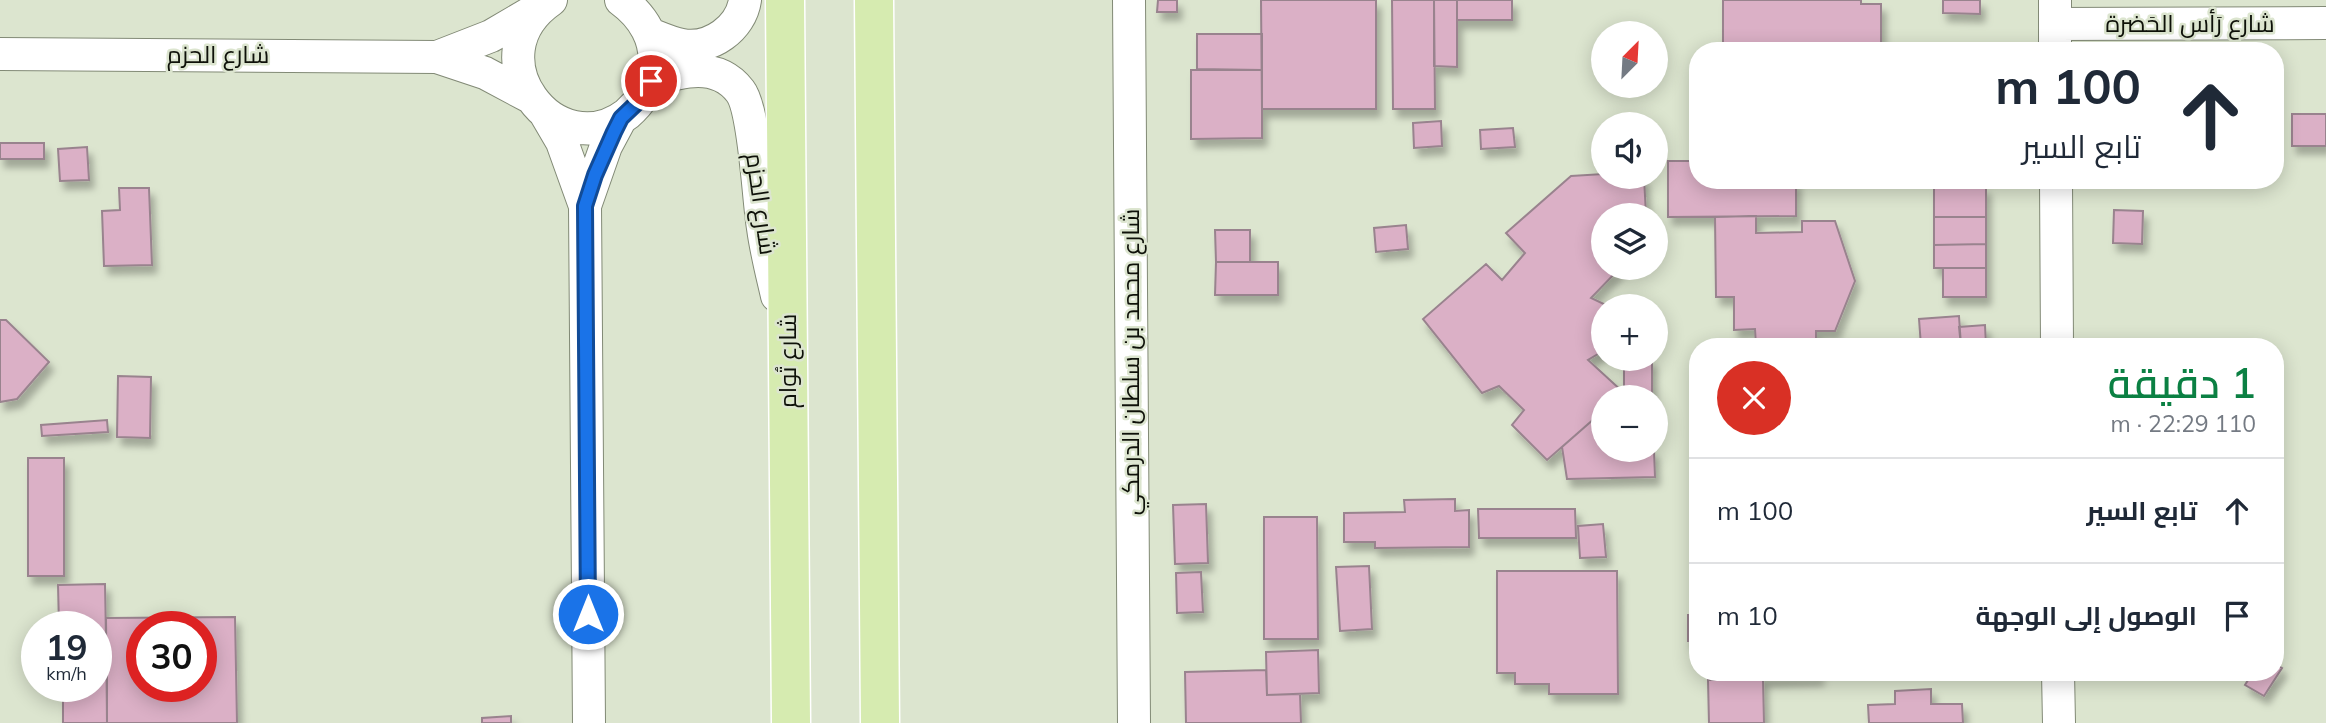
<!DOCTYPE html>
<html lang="ar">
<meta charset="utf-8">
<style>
body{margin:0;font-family:Mulish,Cairo,sans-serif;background:#f6f6f7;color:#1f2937;direction:rtl;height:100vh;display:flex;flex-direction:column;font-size:26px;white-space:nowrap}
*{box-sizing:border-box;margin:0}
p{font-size:23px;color:#747a83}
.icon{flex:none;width:38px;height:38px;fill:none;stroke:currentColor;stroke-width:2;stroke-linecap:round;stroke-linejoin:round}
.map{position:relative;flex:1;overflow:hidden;direction:ltr}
.panel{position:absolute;left:1689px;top:338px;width:595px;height:343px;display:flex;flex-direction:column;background:#fff;border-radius:28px;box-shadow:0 4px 18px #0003;direction:rtl}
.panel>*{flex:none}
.banner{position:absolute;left:1689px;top:42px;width:595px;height:147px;border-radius:28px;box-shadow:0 4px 18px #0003;direction:rtl;background:#fff;color:#1f2937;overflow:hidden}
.needle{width:46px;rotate:24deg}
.controls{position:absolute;left:1591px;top:21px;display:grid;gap:14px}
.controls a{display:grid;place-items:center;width:77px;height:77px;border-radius:50%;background:#fff;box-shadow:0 4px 18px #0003;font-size:35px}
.speed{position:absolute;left:21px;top:611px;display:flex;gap:14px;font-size:35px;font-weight:700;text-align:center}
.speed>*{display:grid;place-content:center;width:91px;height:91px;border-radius:50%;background:#fff;box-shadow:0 4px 18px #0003;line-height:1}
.speed small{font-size:18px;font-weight:400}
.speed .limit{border:10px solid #d22;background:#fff;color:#111}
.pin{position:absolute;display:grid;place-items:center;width:60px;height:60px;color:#fff;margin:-30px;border:4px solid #fff;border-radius:50%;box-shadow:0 2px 7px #0007}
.me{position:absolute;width:77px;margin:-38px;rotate:0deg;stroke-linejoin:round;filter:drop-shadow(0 0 5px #0008)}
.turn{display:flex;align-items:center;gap:24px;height:147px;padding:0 28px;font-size:32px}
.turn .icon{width:91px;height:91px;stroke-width:2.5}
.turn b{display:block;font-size:49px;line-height:60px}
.round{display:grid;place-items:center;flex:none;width:74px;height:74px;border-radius:37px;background:#f6f6f7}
.head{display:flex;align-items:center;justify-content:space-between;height:119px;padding:0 28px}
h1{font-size:42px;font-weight:600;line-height:52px;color:#0b8043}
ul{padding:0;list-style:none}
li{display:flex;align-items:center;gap:21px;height:105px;padding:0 28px;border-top:2px solid #e0e1e3}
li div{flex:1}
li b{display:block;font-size:26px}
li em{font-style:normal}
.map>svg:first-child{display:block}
</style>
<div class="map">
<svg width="2326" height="723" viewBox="0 0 2326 723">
<defs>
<filter id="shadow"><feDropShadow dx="4.5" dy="8" stdDeviation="3.5" flood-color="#0004"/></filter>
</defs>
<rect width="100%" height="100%" fill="#dce5cf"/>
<!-- building -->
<path fill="#dbb0c6" stroke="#99838e" stroke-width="2" fill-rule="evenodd" filter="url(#shadow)" d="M1158,0h19v12h-20z
M1261,0h115v109h-114z
M1392,0h42l1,109h-42z
M1434,0h23v67l-23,-1z
M1457,0h55v20h-55z
M1723,0h138v4h20v40l-26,-1v8h-132z
M1943,0h37v14l-37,-1z
M1197,34h65v36l-65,-1z
M1191,70h71v68l-71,1z
M2292,114h34v32h-34z
M1441,121l1,25 -28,2 -1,-25z
M1513,128l2,19 -34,2 -1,-19z
M0,143h44v16h-44z
M87,147l2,33 -29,1 -2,-32z
M1668,161h30v19h98v36l-128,1z
M1603,174v3h41l2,38h-43v53h17l-29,30 17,8h-5v45l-15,9 36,33 -5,4h-16v14l-56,49 -35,-35 12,-15 -25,-24 -17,7 -59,-74 63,-55 16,16 23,-27 -19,-20 65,-57z
M1934,186l52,1v30h-52z
M119,188h30l3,77 -48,1 -2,-55 18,-1z
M2114,210l29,1 -1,33 -29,-1z
M1756,216v17l46,-1v-11h33l20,60 -20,50h-19v15h-60l-1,-17 -21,1v-33h-18l-1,-80z
M1934,217h52v27l-52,1z
M1406,225l2,24 -32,3 -2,-24z
M1215,230h35v32h-34z
M1986,244v24h-52v-23z
M1216,262h62v33h-63z
M1943,268h43v29h-43z
M1959,316l2,30h-40l-2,-27z
M0,320h6l43,42 -32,37 -17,3z
M1985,325l1,21h-25l-2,-19z
M2117,339l24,1v6h-24z
M1624,359h28v34h-28z
M118,376l33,1 -1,61 -33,-1z
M1624,393h28v4h-33z
M1603,411v39h51l1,27 -88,2 -5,-32z
M107,420l1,12 -66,4 -1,-11z
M28,458h36v118h-36z
M1455,499v12l14,-1v37l-94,1v-6h-31v-29l61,-1 -1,-12z
M1206,504l2,59 -33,1 -2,-59z
M1478,509h97l1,29h-97z
M1264,517h53l1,122h-54z
M1603,524l3,33 -26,1 -2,-32z
M1369,566l3,63 -32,2 -4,-64z
M1497,571h120l1,123h-69v-10h-34v-11h-18z
M1201,572l2,40 -26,1 -1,-40z
M105,584l1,55 -10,1v-14h-37l-1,-41z
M1688,615h10v26h-10z
M235,617l2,106h-130l-1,-105zM142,626h59v60h-59z
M1318,650l1,43 -52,2 -1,-43z
M96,658h11v65h-44v-37h33z
M2275,664l7,4 -18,28 -19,-11 8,-13h22z
M1266,670l1,25 33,-1 1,29h-115l-1,-51z
M1708,672h111v5l-111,3z
M1763,679l1,44h-55l-1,-43z
M1931,689v15h31l1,19h-94l-1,-18 27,-1v-13z
M511,716v7h-29v-5z"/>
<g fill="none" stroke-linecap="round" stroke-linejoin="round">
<!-- minor casing -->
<g stroke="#828a76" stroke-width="34">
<path id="minor" d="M551,0c-81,56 5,168 76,114 14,-12 23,-27 27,-45 4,-29 -11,-53 -33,-69
M1129,0l5,723
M2055,0v51
M2055,24l271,-1
M650,34c10,4 21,9 32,11 29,5 59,-17 63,-45
M0,54l437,3 48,16 45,24
M437,57l54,-21 46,-27
M651,81c30,-10 66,-20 89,10 15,19 18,108 23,137 3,23 9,46 14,68
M545,113l17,29 23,64 4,517
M2056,180l1,166
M585,206l21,-60 15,-28
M2058,672l1,51"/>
</g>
<!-- primary casing -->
<g stroke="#fff" stroke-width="41">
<path id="primary" d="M785,0l6,723
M874,0l6,723"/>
</g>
<!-- minor -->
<use href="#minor" stroke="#fff" stroke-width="32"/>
<!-- primary -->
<use href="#primary" stroke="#d6ebb0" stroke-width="38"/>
</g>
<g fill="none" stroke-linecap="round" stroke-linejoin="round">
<!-- route casing -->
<g stroke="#114b97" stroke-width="18">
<path id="route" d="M588,614l-3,-408 10,-31 19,-43 7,-14 21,-20 9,-17"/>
</g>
<!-- route -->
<use href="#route" stroke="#1a73e8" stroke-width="12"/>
</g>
<g text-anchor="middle" stroke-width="5" stroke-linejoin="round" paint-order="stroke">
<!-- street labels -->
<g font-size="24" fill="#0e1109" stroke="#dce5cf">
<text x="2190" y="32">شارع رَأس الحَضرة</text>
<text x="218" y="63">شارع الحزم</text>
<text transform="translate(761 204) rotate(82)" y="8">شارع الحزم</text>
<text transform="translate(788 361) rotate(-90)" y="8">شارع تُوام</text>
<text transform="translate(1131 362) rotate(-90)" y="8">شارع محمد بن سلطان الدرمكي</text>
</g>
</g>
</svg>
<div class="controls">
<a><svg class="needle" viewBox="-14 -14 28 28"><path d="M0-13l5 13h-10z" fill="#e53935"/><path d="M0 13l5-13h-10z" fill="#747a83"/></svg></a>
<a><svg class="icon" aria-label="sound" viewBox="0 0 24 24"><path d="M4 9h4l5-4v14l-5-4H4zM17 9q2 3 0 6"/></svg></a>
<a><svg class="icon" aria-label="layers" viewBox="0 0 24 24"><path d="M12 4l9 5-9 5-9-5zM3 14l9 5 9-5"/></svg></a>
<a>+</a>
<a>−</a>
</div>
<div class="speed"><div>19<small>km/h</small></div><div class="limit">30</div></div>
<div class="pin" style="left:651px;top:81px;background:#d93025"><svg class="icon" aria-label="arrive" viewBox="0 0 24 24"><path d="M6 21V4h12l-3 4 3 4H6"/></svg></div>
<svg class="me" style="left:588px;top:614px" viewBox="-20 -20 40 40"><circle r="17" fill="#1a73e8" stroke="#fff" stroke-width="3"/><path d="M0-11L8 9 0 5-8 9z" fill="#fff"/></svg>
<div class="banner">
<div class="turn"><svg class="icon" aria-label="ahead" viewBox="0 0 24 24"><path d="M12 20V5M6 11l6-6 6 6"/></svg><div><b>100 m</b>تابع السير</div></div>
</div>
<section class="panel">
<div class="head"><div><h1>1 دقيقة</h1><p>110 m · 22:29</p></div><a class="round" style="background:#d93025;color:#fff"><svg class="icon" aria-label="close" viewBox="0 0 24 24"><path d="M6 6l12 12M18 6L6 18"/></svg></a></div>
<ul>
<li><svg class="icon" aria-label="ahead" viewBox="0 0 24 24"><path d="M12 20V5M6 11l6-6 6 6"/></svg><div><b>تابع السير</b></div><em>100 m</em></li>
<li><svg class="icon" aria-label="arrive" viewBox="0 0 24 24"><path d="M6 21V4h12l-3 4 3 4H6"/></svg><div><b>الوصول إلى الوجهة</b></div><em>10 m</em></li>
</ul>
</section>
</div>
